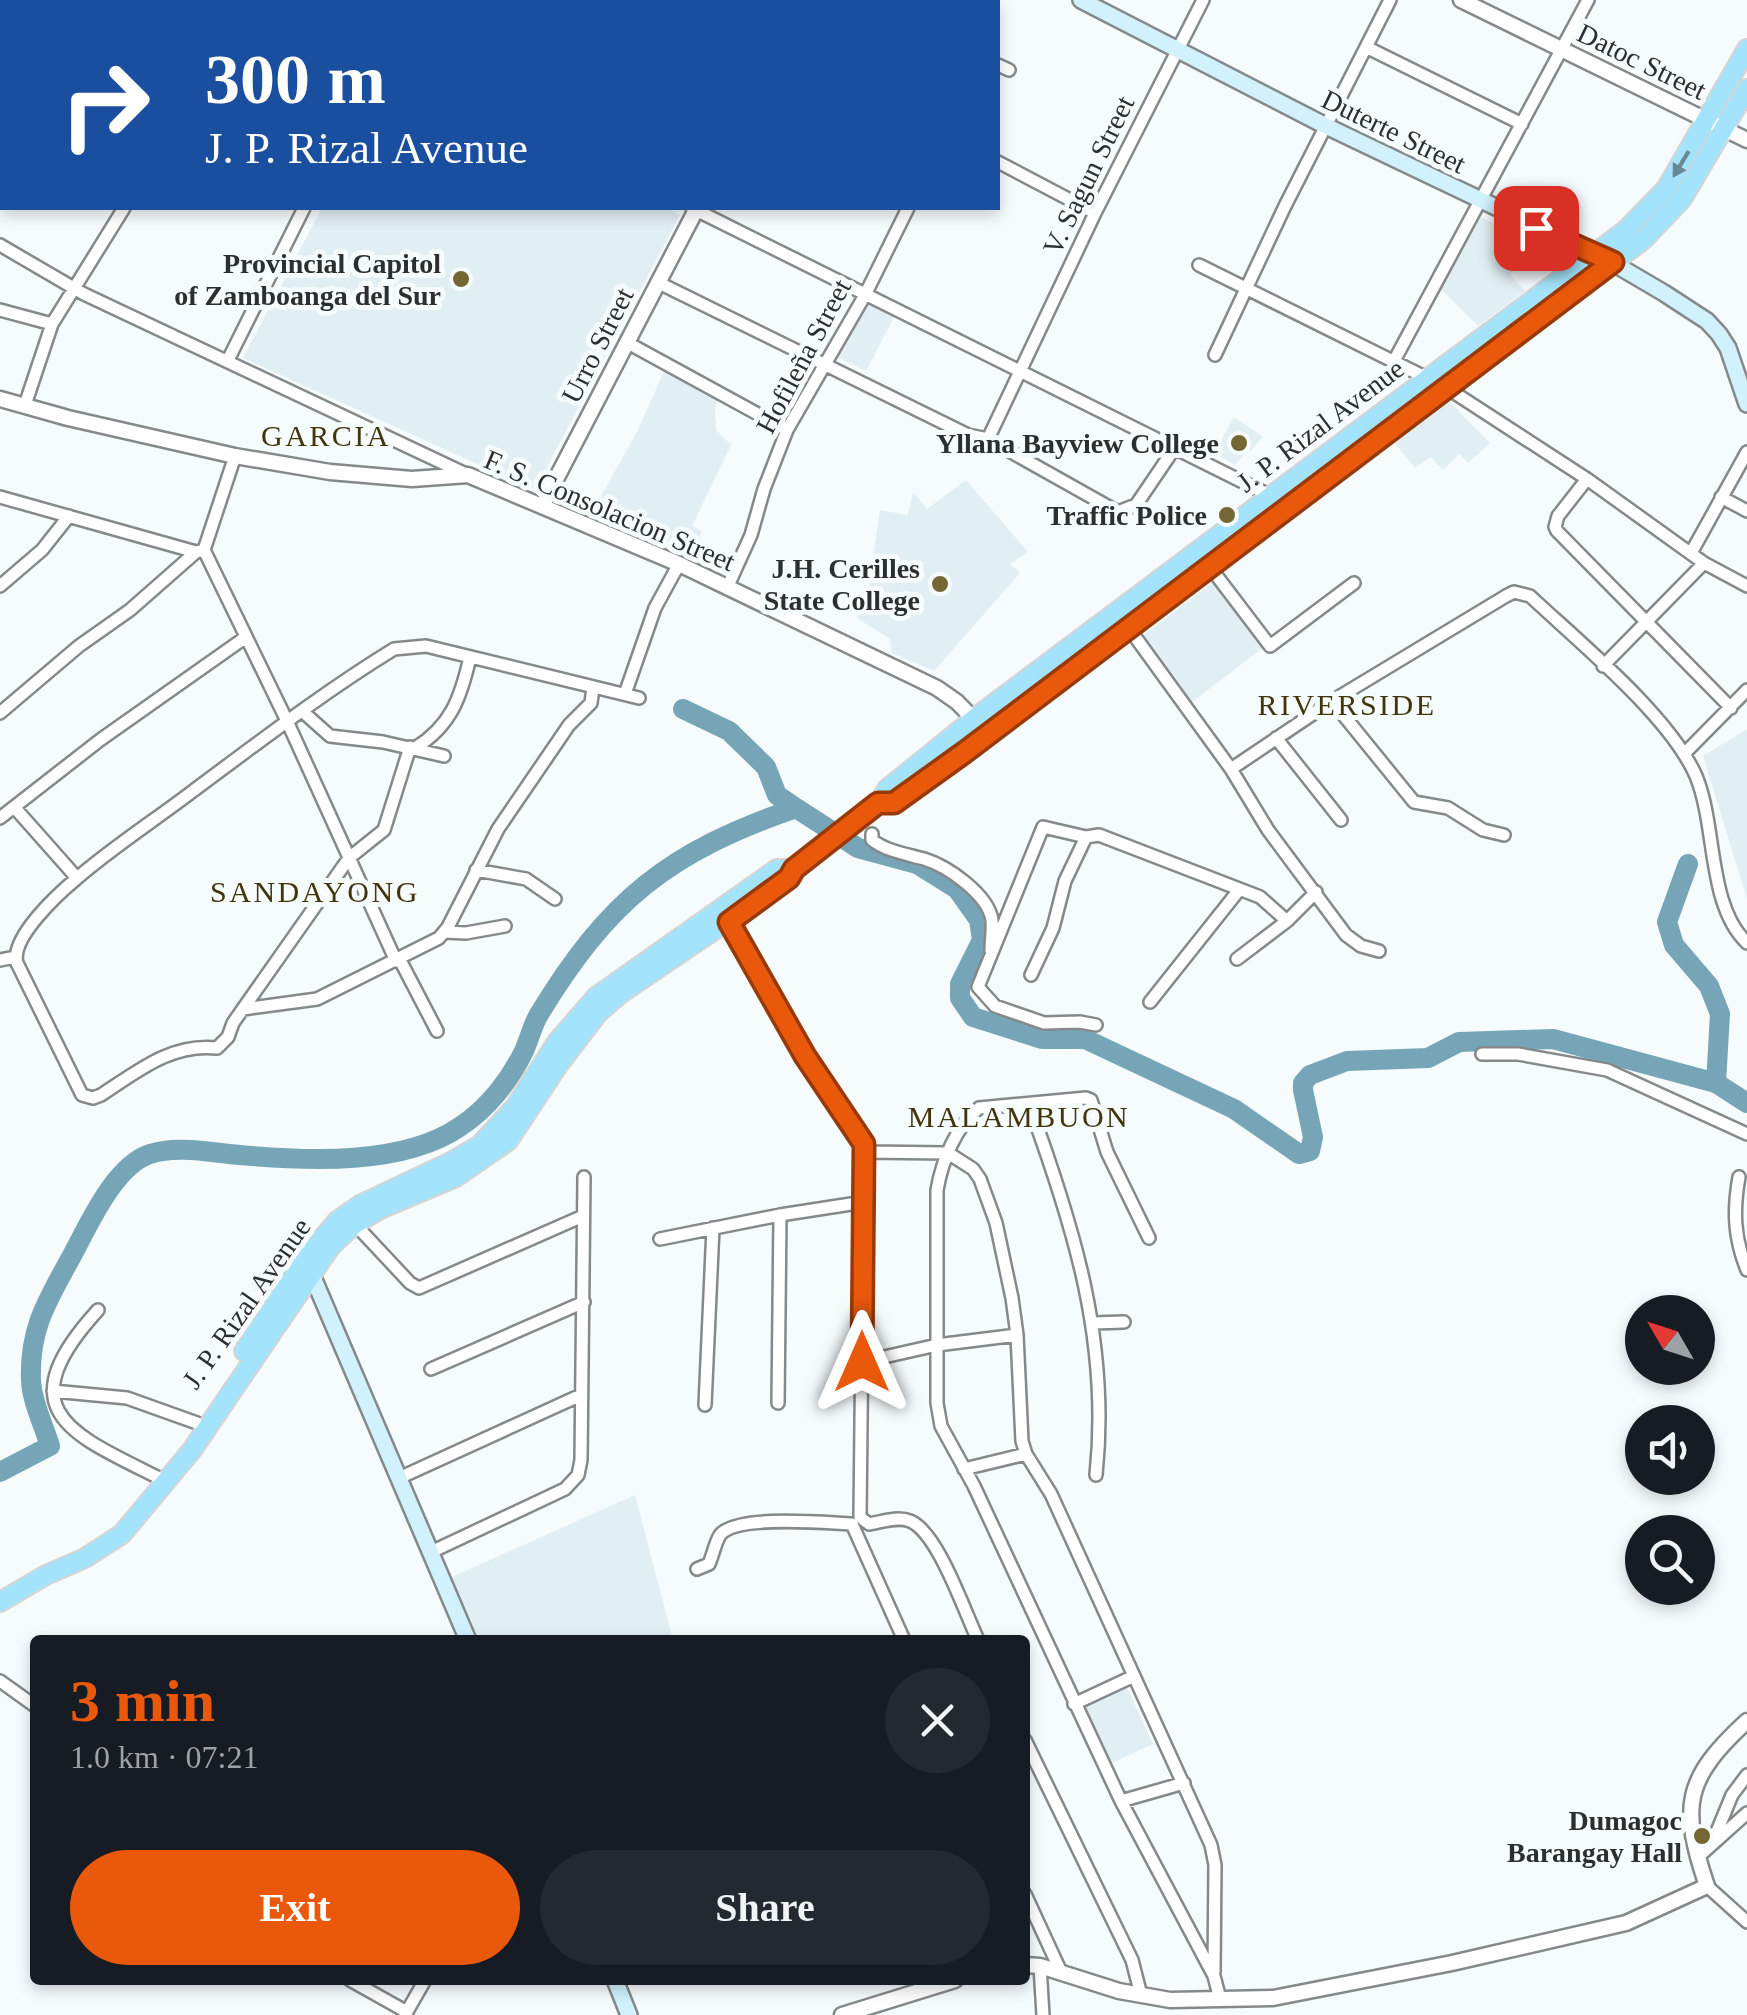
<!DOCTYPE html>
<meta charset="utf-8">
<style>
body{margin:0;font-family:"Times New Roman",serif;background:#242831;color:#f1f3f6;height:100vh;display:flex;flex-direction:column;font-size:38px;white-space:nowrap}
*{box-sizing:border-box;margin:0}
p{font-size:32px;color:#9ea1a6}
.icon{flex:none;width:55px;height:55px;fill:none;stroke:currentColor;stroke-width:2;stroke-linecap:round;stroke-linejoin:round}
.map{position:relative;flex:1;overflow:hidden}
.sheet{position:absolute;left:30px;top:1635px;width:1000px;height:350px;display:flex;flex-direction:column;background:#171b24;border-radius:10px;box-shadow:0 5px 15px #0003}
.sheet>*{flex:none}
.hud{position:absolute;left:0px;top:0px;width:1000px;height:210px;box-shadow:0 5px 15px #0003;background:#1a4fa0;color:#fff;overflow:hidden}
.needle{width:65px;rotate:309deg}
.controls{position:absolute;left:1625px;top:1295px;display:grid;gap:20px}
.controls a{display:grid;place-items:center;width:90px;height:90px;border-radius:50%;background:#171b24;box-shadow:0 5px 15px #0003;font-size:50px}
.pin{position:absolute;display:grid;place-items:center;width:85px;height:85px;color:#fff;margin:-42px;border-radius:20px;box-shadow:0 5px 15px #0006}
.me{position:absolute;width:110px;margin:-55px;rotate:0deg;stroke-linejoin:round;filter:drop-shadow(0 0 8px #0008)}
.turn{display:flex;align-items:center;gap:35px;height:210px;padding:0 40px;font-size:45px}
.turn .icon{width:130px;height:130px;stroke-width:2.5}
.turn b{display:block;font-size:70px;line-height:85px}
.round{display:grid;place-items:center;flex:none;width:105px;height:105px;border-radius:52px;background:#242831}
.head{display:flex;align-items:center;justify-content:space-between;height:170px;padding:0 40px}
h1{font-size:60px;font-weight:600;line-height:75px;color:#ea580c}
.action{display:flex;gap:20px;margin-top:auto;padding:20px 40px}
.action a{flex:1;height:115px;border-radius:60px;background:#ea580c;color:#fff;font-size:40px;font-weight:600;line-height:115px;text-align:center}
.action a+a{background:#242831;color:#f1f3f6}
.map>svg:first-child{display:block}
</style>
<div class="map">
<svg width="1747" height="2015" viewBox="0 0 1747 2015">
<rect width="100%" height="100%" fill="#f6fbfd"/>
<!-- built -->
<path fill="#e1eef3" d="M360,0h299l-301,2z
M322,208h345l13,7 -145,275 -292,-132z
M1481,217l48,26 -19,32 15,16 -47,35 -38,-38z
M866,303l28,14 -28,54 -29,-14z
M666,367l54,27 -5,14 1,22 15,15 -39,81 10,5 -14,30 -98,-45 47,-84z
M1444,396l46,47 -22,20 -9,-9 -16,16 -12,-13 -16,11 -25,-31z
M1234,417l29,20 -12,13 -3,-1 -13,16 -21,-12z
M966,480l62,72 -18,12 10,9 -86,98 -42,-18 -2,-14 -33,-21 11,-23 12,-85 28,5 5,-23 14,17z
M1214,582l50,65 -72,55 -50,-66z
M1747,729v170l-44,-143z
M635,1495l38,145h-193l-28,-63z
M1125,1683l28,61 -45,21 -31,-60z"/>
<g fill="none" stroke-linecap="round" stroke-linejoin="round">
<!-- river -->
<path stroke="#77a5b8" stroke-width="20" d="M683,709l46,22 37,36 11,28 19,13 62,40 59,16 40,25 22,31 3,20 -22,44v14l13,19 69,22h43l149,70 65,45 11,-3 3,-14 -10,-47v-7l7,-8 37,-14 81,-3 31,-16 94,-3 163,44 31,20
M1688,864l-21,58 7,23 35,41 11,28 -4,69
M0,1472l50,-26c-6,-20 -18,-44 -19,-65 -2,-51 15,-78 38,-120 18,-32 44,-95 81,-107 28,-9 62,-1 90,1 67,6 164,11 221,-29 27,-18 49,-46 63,-75 5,-11 8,-24 14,-35 70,-116 130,-164 258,-208"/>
<!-- minor casing -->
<g stroke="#85898a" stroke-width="16">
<path id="minor" d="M106,0l6,2
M671,1l4,1
M1366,47l156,77
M998,65l11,5
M998,162l97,51
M692,208l579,288 12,15
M0,245l84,49 384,181
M1199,265l248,123 140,91 117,84 43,23
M657,282l311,153 20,4 130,73 18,-7 38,-56
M0,310l52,14
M626,342l161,88
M1215,355l70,-149 105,-206
M228,360l76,-152
M1394,361l194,-361
M25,405l27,-81 72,-116
M988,439l107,-226 108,-213
M235,456l-31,94 83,171 109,240
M1587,479l-29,37 -3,11 2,4 174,177
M0,497l196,55
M1721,497l26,14
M1691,553l56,-101
M1210,567l60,79 84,-63
M0,586l42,-36 27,-34
M727,588l24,-53 13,-46 23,-59 78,-135 43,-87
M1128,627l103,142 37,61 78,105 15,11 18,5
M1603,666l101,-103
M625,694l30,-86 24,-44
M1332,701l82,101 34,6 35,22 21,5
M302,711l28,25 53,6 61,14
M0,713l79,-67 51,-36 66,-58 8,-2
M1276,738l65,82
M410,747l-26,83 -35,28 -116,165 -5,14 -11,11c-46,-5 -79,23 -116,47l-8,3 -11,-3 -65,-132c-7,-25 41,-69 59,-84 37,-32 79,-59 117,-88 66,-49 131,-99 201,-142l32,-3 213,52
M415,748c36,-22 46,-51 55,-91
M1684,754l63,-64
M1231,769l101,-68 174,-105 8,-4 16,4c49,46 140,120 166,180 21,51 11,129 51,167
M15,808l62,70
M0,818l100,-78 146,-103
M872,834v6c14,11 34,14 52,19 23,7 64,35 68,61 1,10 -1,21 -1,31
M476,870l50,9 29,20
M725,918l80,138 59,88 -4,373 9,7c12,-2 29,-8 41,-3 28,11 55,92 68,119
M445,932l21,1 39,-7
M1237,959l50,-38 29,-29
M0,960l15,-3
M400,960l37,71
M1031,975l22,-47 12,-47 21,-44
M1150,1002l89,-112
M243,1009l74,-10 122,-61 9,-11 50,-98 71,-104 22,-22 2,-16
M1096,1025l-16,-3 -36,1 -49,-17 -17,-19 65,-160 43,10 13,-2 161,62 27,24
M1482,1054h36l89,16 140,64
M1029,1104c45,123 81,239 67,371
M865,1152l83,1 25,16 7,10 16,44 16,75 5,37 5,106 4,13 25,40 160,351 4,20 -1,107
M1739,1177c-6,34 -5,61 8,93
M352,1221l58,62 9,5 164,-72
M1149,1238l-42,-86 -16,-52 -5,-2 -107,10c-23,18 -37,53 -42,82v213l4,23 33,60 147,315 93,175 6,23
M660,1239l120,-24 84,-13
M98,1310c-94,103 -24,125 67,171
M1093,1323l31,-1
M862,1362l75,-17 80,-10
M431,1369l153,-67
M53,1391l74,7 70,25
M778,1403l2,-188
M705,1405l8,-177
M964,1469l62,-15
M399,1478l182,-83
M431,1552l134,-63 13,-14 3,-15 3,-283
M697,1569l12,-5c4,-9 6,-21 11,-29 16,-21 107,-12 132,-11l52,116
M0,1681l35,25
M1074,1704l60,-28
M1025,1740l107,220 9,35
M1121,1801l63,-18
M1713,1841l19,-46 15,-20
M1697,1858l50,-45
M1707,1886l40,36
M1025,1894l36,78
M1040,1966l3,49
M350,1980l57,32
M405,2015l20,-35"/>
</g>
<!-- tertiary casing -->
<g stroke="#85898a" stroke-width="19">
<path id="tertiary" d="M1461,0l286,140
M806,2l2,-2
M0,399l68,19 167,38 95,16 82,7 56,-4 211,89 258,124 20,14 32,33
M542,506l155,-298
M1025,1965l15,1 79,25 51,9 103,-2 179,-35 174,-40 81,-37c-27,-80 -23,-107 40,-165
M842,2015l113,-35"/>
</g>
<!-- secondary casing -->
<g stroke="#85898a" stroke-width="20">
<path id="secondary" d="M1081,0l245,126 287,137 51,30 43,28 12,13 9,14 19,56
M309,1268l159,372
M615,1980l14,35"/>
</g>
<!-- primary casing -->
<g stroke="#d5d5d5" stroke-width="22">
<path id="primary" d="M879,803h16l94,-68 655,-496 38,-40 65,-110
M244,1351l61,-92 32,-38 23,-16 91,-43 29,-17 35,-38 42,-65 39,-45 181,-128h16
M0,1602l46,-27 39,-17 37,-24 70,-84 139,-204 24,-22 25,-15 76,-32 52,-36 51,-77 39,-51 22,-19 156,-106 13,-9 4,-10 86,-66 8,-14 88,-71 651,-488 40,-41 81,-140"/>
</g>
<!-- minor -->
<use href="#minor" stroke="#fff" stroke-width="11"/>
<!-- tertiary -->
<use href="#tertiary" stroke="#fff" stroke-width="14"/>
<!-- secondary -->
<use href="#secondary" stroke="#d1f1fd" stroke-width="15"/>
<!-- primary -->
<use href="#primary" stroke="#a3e3fb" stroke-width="18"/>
</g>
<!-- one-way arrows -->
<defs><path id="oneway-solid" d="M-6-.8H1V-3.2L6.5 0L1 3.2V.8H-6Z" transform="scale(2.5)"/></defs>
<use fill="#688895" href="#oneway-solid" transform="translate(1681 164) rotate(121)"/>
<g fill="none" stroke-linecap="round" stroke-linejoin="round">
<!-- route casing -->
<g stroke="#983908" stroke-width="25">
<path id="route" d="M862,1362l2,-218 -59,-88 -76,-134 60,-44 5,-9 84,-66h16l71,-51 648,-490 -77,-34"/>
</g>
<!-- route -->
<use href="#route" stroke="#ea580c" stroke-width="18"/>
</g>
<!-- markers -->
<g fill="#746734" stroke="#f6fbfd" stroke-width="4">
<circle cx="461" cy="279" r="10"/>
<circle cx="1239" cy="443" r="10"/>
<circle cx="1227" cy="515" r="10"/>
<circle cx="940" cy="584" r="10"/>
<circle cx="1702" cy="1836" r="10"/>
</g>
<g text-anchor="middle" stroke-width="10" stroke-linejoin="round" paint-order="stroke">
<!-- street labels -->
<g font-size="28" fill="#2c2e2f" stroke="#f6fbfd">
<text transform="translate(1642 61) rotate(26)" y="10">Datoc Street</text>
<text transform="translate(1394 131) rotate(26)" y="10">Duterte Street</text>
<text transform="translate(1088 175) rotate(-64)" y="10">V. Sagun Street</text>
<text transform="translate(597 345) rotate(-63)" y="10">Urro Street</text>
<text transform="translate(803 356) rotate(-62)" y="10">Hofileña Street</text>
<text transform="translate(1320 425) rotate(-37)" y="10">J. P. Rizal Avenue</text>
<text transform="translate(610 510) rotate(23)" y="10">F. S. Consolacion Street</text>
<text transform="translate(246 1303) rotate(-55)" y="10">J. P. Rizal Avenue</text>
</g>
<!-- poi labels -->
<g font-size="28" font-weight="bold" fill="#2c2e2f" stroke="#f6fbfd" text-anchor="end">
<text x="441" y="273">Provincial Capitol<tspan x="441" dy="32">of Zamboanga del Sur</tspan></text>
<text x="1219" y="453">Yllana Bayview College</text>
<text x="1207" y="525">Traffic Police</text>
<text x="920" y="578">J.H. Cerilles<tspan x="920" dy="32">State College</tspan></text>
<text x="1682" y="1830">Dumagoc<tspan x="1682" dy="32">Barangay Hall</tspan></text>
</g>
<!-- neighbourhood labels -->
<g font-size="30" letter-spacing="2.5" fill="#40360b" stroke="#f6fbfd">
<text x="326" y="446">GARCIA</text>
<text x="1347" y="715">RIVERSIDE</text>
<text x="315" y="902">SANDAYONG</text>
<text x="1019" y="1127">MALAMBUON</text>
</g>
</g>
</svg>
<div class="controls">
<a><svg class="needle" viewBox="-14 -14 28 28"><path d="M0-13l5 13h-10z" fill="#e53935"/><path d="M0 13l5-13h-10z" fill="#9ea1a6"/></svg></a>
<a><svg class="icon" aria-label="sound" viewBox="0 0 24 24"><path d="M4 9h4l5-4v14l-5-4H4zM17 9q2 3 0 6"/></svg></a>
<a><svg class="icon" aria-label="search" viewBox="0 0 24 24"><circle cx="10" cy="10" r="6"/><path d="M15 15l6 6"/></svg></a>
</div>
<div class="pin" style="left:1536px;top:228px;background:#d93025"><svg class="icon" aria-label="arrive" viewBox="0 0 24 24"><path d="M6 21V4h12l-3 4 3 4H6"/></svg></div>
<svg class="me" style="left:862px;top:1362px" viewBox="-20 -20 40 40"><path d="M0-17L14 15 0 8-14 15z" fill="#ea580c" stroke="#fff" stroke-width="4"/></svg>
<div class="hud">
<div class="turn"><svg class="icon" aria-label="right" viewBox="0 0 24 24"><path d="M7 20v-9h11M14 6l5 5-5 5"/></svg><div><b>300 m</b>J. P. Rizal Avenue</div></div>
</div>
<section class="sheet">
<div class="head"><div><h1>3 min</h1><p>1.0 km · 07:21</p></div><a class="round"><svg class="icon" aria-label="close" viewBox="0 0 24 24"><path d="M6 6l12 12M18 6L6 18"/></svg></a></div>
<div class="action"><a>Exit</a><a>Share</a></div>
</section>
</div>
